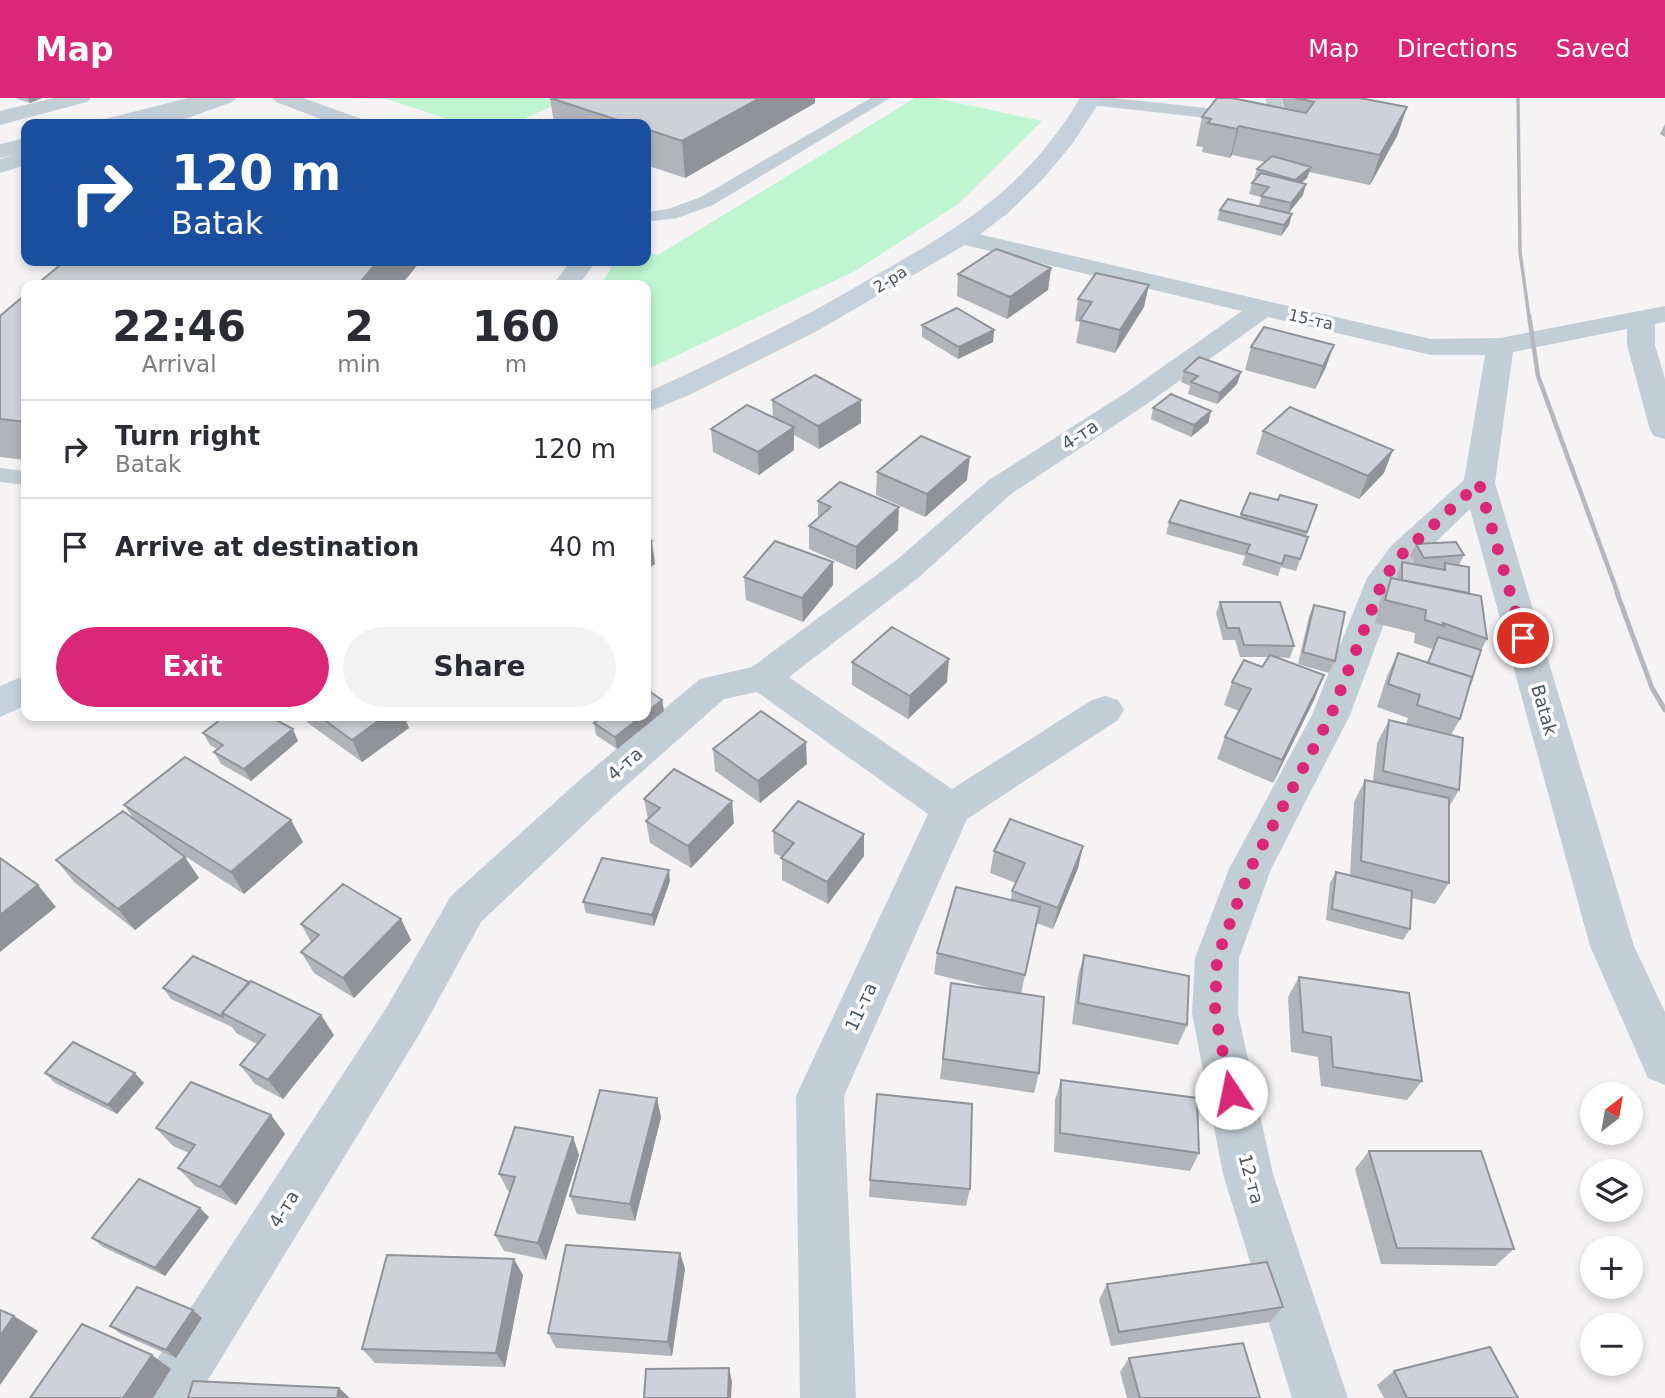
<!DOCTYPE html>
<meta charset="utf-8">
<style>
body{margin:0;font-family:"DejaVu Sans",sans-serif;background:#f2f2f3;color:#2b2b33;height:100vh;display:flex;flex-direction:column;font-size:26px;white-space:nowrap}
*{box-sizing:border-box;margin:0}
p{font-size:23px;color:#7c7c81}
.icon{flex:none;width:38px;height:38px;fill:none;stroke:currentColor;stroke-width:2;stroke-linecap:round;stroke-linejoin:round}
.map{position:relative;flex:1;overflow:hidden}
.sheet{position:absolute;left:21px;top:182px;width:630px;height:441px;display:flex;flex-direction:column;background:#fff;border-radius:14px;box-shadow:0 4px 10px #0003}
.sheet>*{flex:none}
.banner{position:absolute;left:21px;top:21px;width:630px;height:147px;border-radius:14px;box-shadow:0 4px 10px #0003;background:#1a4fa0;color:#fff;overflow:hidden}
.needle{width:46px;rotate:31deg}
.controls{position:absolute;left:1580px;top:984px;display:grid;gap:14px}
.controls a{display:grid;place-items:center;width:63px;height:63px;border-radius:50%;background:#fff;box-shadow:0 4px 10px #0003;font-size:35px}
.pin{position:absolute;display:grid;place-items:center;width:60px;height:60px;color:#fff;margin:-30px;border:4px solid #fff;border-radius:50%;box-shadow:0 2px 7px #0007}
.me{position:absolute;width:77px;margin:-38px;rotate:349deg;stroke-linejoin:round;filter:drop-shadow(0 0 5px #0008)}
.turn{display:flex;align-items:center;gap:24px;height:147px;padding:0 35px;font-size:32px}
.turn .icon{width:91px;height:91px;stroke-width:2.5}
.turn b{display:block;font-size:49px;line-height:60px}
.eta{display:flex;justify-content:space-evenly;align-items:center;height:119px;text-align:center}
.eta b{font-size:42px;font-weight:700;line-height:49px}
.action{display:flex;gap:14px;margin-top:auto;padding:14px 35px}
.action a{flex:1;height:80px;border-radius:42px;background:#db2777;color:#fff;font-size:28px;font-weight:700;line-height:80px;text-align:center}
.action a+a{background:#f2f2f3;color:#2b2b33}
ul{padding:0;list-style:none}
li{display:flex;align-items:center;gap:21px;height:98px;padding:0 35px;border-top:2px solid #e1e1e2}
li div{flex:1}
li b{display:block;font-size:26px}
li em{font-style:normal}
header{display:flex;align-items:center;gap:42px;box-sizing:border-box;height:98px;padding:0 35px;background:#db2777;color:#fff}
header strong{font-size:33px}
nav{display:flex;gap:38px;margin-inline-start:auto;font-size:24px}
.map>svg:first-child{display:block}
</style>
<header>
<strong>Map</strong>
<nav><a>Map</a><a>Directions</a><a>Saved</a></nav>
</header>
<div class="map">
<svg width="1665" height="1300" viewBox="0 0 1665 1300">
<rect width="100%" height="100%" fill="#f5f3f3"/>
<!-- green -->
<path fill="#bff5d0" d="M345,0h225l-57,26h-50l-77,-25z
M915,0h20l107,23 -84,83 -103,67 -209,99v-85h-45l14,-24h31v-9l12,3z"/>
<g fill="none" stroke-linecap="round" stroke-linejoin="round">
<!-- service -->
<path fill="#c2ced5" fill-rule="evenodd" d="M871,0h19l-177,107 -36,13 -31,4v-10l22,-3 33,-12z
M1084,0h30l139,15 14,-4 -1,-11h16l1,13 -8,7 -22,5 -163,-18 -5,-2z
M0,370l26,3v14l-26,-3z"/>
<!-- pedestrian -->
<path fill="#c2ced5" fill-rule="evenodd" d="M205,0h31l-4,4 -61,22h-31l3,-5z
M26,53v14l-26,8v-14z"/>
<!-- minor -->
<path fill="#c2ced5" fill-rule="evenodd" d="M54,0h37l-4,4 -87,23v-14z
M272,0h31l59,21 3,5h-31l-58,-22z
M961,132l470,109 69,-1 165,-32v16l-10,2v21l10,34v60l-11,-3 -4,-6 -23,-85v-16l-114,23 -18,131 139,463 31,66v73l-17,-7 -58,-132 -120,-437 -54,52 -16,20 -50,134 -79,154 -32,89 -1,55 35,161 75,224h-56l-69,-224 -31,-161 3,-55 34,-89 83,-154 55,-137 25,-33 72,-65 21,-125h-54l-163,-38 -121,87 -136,90 -93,84 -129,99 163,112 140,-89 13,-4 13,4 6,10 -6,10 -151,99 -123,277 12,302h-56l-4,-302 132,-282 -171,-122 -33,7 -113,100 -130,123 -61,111 -223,365h-60l8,-20 243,-373 63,-109 132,-119 117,-98 52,-12 142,-105 95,-82 138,-88 115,-81 -290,-69 -3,-5 3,-5z
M570,163h26l-17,24h-26z"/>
<!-- tertiary -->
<path fill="#c2ced5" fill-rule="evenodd" d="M188,0h36l-4,4 -83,22h-35l3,-5z
M26,40v14l-26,6v-14z"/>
<!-- secondary -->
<path fill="#c4d1dd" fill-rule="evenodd" d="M1080,0h22l-29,45 -31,37 -34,33 -38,29 -153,89 -128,64 -43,18v-20c79,-36 157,-74 232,-119 87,-50 149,-87 202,-176z
M26,577v30l-26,12v-31z"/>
<!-- rail-far2 -->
<path stroke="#b4b8be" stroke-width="3.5" d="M1518,0l2,154 9,65"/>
<!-- rail-far1 -->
<path stroke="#b4b8be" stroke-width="4.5" d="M1529,217l9,61 80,218"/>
<!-- rail -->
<path stroke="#b4b8be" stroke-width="5" d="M1617,495l35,95 13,22"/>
</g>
<!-- wall -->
<path fill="#b1b5ba" d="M15,0h27l-12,5z
M550,0l265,5 -130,75 -39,-13v-41h-92z
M1282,0h78l47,9 -10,29 -27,49 -61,-13 -2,6 -6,5 2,12 -15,18 1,12 -8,11 -64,-16 3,-10 39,-4 2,-9 -12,-3 3,-11 3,-3 -1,-1 3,-10 8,-7 -33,-7 -2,3 -28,-6 1,-5 -7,-1 6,-29 82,-9z
M1665,26v13l-5,-3z
M1051,170l-3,22 -41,29 -50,-23 1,-22z
M26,196v166l-26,-3v-141z
M1078,201l66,8 -29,46 -39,-10 4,-21 -5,-1z
M922,227l72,5 -1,12 -35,17 -36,-22z
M1251,249l75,20 -11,22 -70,-19z
M1184,273l57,1 -4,12 -20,20 -29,-10 2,-8 -9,-4z
M772,302h89v23l-42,26 -25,-14v15l-35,25 -46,-23 -2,-23 62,-12z
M1153,310l58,3 -3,12 -17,14 -40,-18z
M1263,333l121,42 -25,26 -103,-45z
M877,374l90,8 -42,37 -49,-22z
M1250,395l28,7 39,5 -11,31 2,1 -12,34 -15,-4 -3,9 -36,-11 3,-9 -79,-22 3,-12 71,-5z
M818,403l80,29 -42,40 -47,-21v-23l9,-8z
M1416,446l48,11 -5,10 28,74 -6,11 -12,36 -9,33 -9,16 8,55 -10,17v76l-14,21 -23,-6 -2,31 -7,11 -77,-20 4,-37 6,-11 14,3 4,-73 11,-22 8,1 4,-38 12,-23 17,4 2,-6 -31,-11 10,-31 11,-23 29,10 5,-14 -18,-6 1,-10 -40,-10 5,-22 11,-23 6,1v-5l5,-12 13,2 -5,-8z
M744,479l89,8 -30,37 -57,-22z
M1220,504l74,44 -4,12 -13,-1 38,41 -42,85 -56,-24 8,-22 14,-26 -15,-6 8,-23 30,-15 6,-10h-28l-5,-17h-12l-7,-27z
M1314,507l21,56 -6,12 -31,-9 11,-48z
M852,564l95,20 -39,37 -56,-34z
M662,602l2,11 -47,38 -21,-14 -2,-12 4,-3 -3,-1v-3h51z
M304,618h100l5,12 -47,34 -54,-39z
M203,635l95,8 -47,40 -30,-17 -7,-12 3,-3 -7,-4z
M713,651l94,15 -47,39 -45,-32z
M644,701l90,24 -43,45 -41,-25 -4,-22 2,-2z
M124,707l179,37 -59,52 -64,-41 19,25 -64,52 -61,-48 -18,-22 78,-41z
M773,733l91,25 -36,48 -46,-24v-23l-8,-4z
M1083,748l-5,22 -25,61 -17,-6 -15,71 18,79 -5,20 -94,-14 11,-96 52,8 -69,-17 3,-21 74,-53 1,-9 4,-8 -26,-10 4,-22z
M670,783l-16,45 -68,-13 -3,-11z
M401,821l10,21 -57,58 -40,-25 -13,-21 10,-10 -10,-18z
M1084,857l103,70 -9,20 -106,-21 6,-48z
M1299,879l123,104 -15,19 -86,-14 -3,-29 -27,-5 -3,-55z
M163,890l171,47 -51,64 -28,-15 -15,-19 17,-21 -21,-11 -4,-6 -61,-28z
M45,975l99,10 -27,31 -62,-31z
M1061,982l138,73 -9,18 -136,-19 1,-52z
M661,1019l-26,104 -58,-7 -7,-18z
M156,1030l129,6 -49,71 -41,-19 -17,-18 11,-15 -16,-7z
M573,1039l6,18 -33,105 -42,-9 -9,-16 15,-43 -2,-1 -9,-17z
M1369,1053l145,98 -19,17 -114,-2 -26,-95z
M870,1082l100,9 -4,17 -97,-9z
M209,1119l-44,59 -62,-29 -11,-9z
M680,1155l5,16 -13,87 -116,-8 -8,-15z
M523,1177l-18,92 -130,-4 -13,-14z
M1107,1186l176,23 -13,15 -159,24 -12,-46z
M193,1212l9,8 -26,40 -55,-24 -11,-8z
M1129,1260l131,40h-133l-7,-26z
M1394,1273l124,27h-134l-7,-13z"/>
<!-- shaded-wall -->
<path fill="#909397" d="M28,0h14l-12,5z
M760,0h55v5l-130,75 -3,-37z
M1407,9l-10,29 -27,49 10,-30z
M1239,28l-7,29 -2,3 7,-29z
M1311,69l-4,11 -15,13 3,-11z
M1306,86l-3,11 -15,19 3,-11z
M1292,116l-3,11 -8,11 3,-11z
M378,163h43l-20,24h-43z
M1051,170l-3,22 -41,29 3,-22z
M1149,187l-5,22 -29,46 5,-23z
M994,232l-1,12 -35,17 1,-12z
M1334,247l-8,22 -11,22 8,-23z
M1241,274l-4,12 -20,20 3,-11z
M861,302v23l-42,26 -1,-23z
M1211,313l-3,12 -17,14 3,-12z
M794,329v23l-35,25 -1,-23z
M1393,352l-9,23 -25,26 9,-23z
M970,359l-3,23 -42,37 2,-23z
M899,409l-1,23 -42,40v-23z
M652,443l3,23 -9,6v-25z
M833,464v23l-30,37 -1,-24z
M949,561l-2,23 -39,37 2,-23z
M1324,577l-9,23 -42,85 9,-23z
M662,602l2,11 -47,38 -2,-12 27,-21h4v-3z
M385,618h19l5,12 -47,34 -10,-22z
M293,631l5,12 -47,40 -7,-12z
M806,644l1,22 -47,39 -2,-22z
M732,703l2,22 -43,45 -3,-22z
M291,722l12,22 -59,52 -13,-22z
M864,736v22l-36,48 -1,-22z
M1083,748l-5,22 -25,61 5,-21z
M185,759l14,21 -64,52 -17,-21z
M669,772l1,11 -16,45 -2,-11z
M38,787l18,22 -56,45v-37z
M401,821l10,21 -57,58 -11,-20z
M321,917l13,20 -51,64 -15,-19z
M135,975l9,10 -27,31 -9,-9z
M657,1000l4,19 -26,104 -5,-17z
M271,1017l14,19 -49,71 -16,-18z
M573,1039l6,18 -33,105 -8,-17z
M200,1110l9,9 -44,59 -10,-8z
M680,1155l5,16 -13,87 -4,-14z
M514,1161l9,16 -18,92 -9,-14z
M193,1212l9,8 -26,40 -10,-8z
M14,1218l24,15 -38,54v-49z
M152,1257l19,14 -18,29h-30z
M729,1270l3,14 -1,16h-3z
M339,1290l11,10h-13z"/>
<!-- building -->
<path fill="#ced2d8" stroke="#909397" stroke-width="2" d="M550,0h210l-78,43 -36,-12v-5h-16z
M1217,0h15l74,15 8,-11 -19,-4h65l47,9 -27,48 -141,-29 -2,3 -29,-6 3,-4 -9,-2z
M1272,58l39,11 -16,13 -38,-11z
M1261,75l45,11 -15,19 -30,-7 8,-9 -17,-4z
M1228,101l64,15 -8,11 -64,-15z
M996,151l55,19 -41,29 -52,-23z
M65,163h313l-20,24h-322z
M1096,175l53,12 -29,45 -40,-10 12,-18 -14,-3z
M26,196v128l-26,-3v-103z
M957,210l37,22 -35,17 -37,-22z
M1264,229l70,18 -11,21 -72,-19z
M1199,259l42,15 -21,21 -29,-11 7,-6 -14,-5z
M815,277l46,25 -43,26 -46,-26z
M1171,296l40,17 -17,14 -41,-17z
M747,307l47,22 -36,25 -47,-23z
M1290,309l103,43 -25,26 -105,-45z
M921,338l49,21 -43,37 -50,-22z
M840,384l59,25 -43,40 -47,-21 22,-19 -13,-6z
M1250,395l28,7 2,-5 37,10 -10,27 -66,-18z
M1180,402l128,37 -8,22 -15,-4 -3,9 -36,-11 4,-8 -81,-23z
M646,439l6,4 -6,4z
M775,443l58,21 -31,36 -58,-21z
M1456,444l8,13 -40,3 -8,-14z
M1402,464l43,8v-7l24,4v26l-67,-13z
M1391,480l90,18 6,43 -44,-16 1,3 -19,-6 1,-10 -41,-10z
M1220,504h60l14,44 -50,-1 -5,-17h-12z
M1314,507l31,7 -10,49 -32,-9z
M892,529l57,32 -39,37 -58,-34z
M1438,539l43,13 -11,35 2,-8 -44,-14z
M1398,555l74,24 -12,42 -43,-14 3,-10 -32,-11z
M1270,557l54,20 -42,85 -57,-23 26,-48 -19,-7 12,-22 18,7z
M646,591l16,11 -16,13z
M761,613l45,31 -48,39 -45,-32z
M225,618h30l6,3 4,-3h4l24,13 -49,40 -30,-17 9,-7 -20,-12z
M319,618h66l-33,24z
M603,618h39l-27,21 -21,-14z
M1389,622l74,18 -4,52 -76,-19z
M185,659l106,63 -60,52 -107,-67z
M674,671l58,32 -44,45 -42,-25 14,-13 -16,-9z
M1365,682l84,18v85l-88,-22z
M798,703l66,33 -37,48 -46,-24 13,-15 -21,-12z
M123,713l62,46 -67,52 -62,-49z
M1010,721l73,27 -25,62 -46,-17 13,-28 -31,-12z
M0,760l38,27 -38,30z
M602,760l67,12 -17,45 -69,-13z
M1336,774l76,19 -2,38 -78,-20z
M343,786l58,35 -58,59 -42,-26 18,-17 -18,-11z
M956,789l84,20 -15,68 -88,-22z
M1084,857l105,21 -2,49 -109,-22z
M193,858l56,26 -27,31 1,4 -60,-29z
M1299,879l110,16 13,88 -89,-14 -2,-30 -28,-5z
M251,883l70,34 -53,65 -28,-15 25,-30 -43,-22z
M951,885l93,14 -5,76 -96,-14z
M73,944l62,31 -27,32 -63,-32z
M1061,982l136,18 2,55 -139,-20z
M191,984l80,33 -51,72 -42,-19 17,-23 -39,-17z
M600,992l57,8 -27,106 -60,-8z
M877,996l95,10 -2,85 -100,-9z
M515,1029l58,10 -35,106 -43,-8 20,-58 -16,-3z
M1369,1053h112l33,98 -117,-1z
M139,1081l61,29 -45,60 -63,-30z
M566,1147l114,8 -12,89 -120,-9z
M387,1157l127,4 -18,94 -134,-4z
M1267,1164l16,45 -164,25 -12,-48z
M137,1189l56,23 -27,40 -56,-24z
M0,1212l14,6 -14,20z
M82,1226l70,31 -29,43h-93z
M1243,1245l17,55h-120l-11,-40z
M1490,1249l28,51h-111l-13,-27z
M729,1270l-1,30h-84l2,-29z
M193,1283l146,7 -2,10h-149z"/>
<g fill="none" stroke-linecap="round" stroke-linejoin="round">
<!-- route -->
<path stroke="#db2777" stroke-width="12" stroke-dasharray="0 21.6" d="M1231,995l-16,-80 2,-55 33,-89 81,-154 53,-137 20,-26 75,-69 44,155"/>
</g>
<g text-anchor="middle" stroke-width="7" stroke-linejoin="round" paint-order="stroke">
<!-- far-street labels -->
<g font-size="16" fill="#485863" stroke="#fff">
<text transform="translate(890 181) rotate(-32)" y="6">2-ра</text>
<text transform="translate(1311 221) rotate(13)" y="6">15-та</text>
</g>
<!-- street labels -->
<g font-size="18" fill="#485863" stroke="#fff">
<text transform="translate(1080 337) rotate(-33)" y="6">4-та</text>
<text transform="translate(1544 612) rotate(74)" y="6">Batak</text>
<text transform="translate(625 666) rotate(-41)" y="6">4-та</text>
<text transform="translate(861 909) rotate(-65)" y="6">11-та</text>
<text transform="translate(1251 1081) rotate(75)" y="6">12-та</text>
<text transform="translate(284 1111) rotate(-58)" y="6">4-та</text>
</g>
</g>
</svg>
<div class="controls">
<a><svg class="needle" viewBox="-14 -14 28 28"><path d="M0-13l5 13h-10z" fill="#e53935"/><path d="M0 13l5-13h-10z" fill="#7c7c81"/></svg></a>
<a><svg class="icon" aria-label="layers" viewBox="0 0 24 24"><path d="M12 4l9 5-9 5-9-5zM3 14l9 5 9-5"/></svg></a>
<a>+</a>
<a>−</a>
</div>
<div class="pin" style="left:1523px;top:540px;background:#d93025"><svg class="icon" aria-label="arrive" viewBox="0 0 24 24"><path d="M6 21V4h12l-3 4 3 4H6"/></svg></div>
<svg class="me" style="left:1231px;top:995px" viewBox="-20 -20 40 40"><circle r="19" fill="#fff"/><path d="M0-13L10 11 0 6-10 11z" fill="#db2777"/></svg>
<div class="banner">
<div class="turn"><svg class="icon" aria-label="right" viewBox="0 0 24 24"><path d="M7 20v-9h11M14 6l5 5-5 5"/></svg><div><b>120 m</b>Batak</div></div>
</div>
<section class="sheet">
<div class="eta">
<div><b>22:46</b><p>Arrival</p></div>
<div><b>2</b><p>min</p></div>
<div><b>160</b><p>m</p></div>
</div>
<ul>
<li><svg class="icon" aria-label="right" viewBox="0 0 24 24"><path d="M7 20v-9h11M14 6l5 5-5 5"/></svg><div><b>Turn right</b><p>Batak</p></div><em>120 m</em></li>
<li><svg class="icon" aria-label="arrive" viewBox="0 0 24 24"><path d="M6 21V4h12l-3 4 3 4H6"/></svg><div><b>Arrive at destination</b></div><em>40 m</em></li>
</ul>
<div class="action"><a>Exit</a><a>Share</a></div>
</section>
</div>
